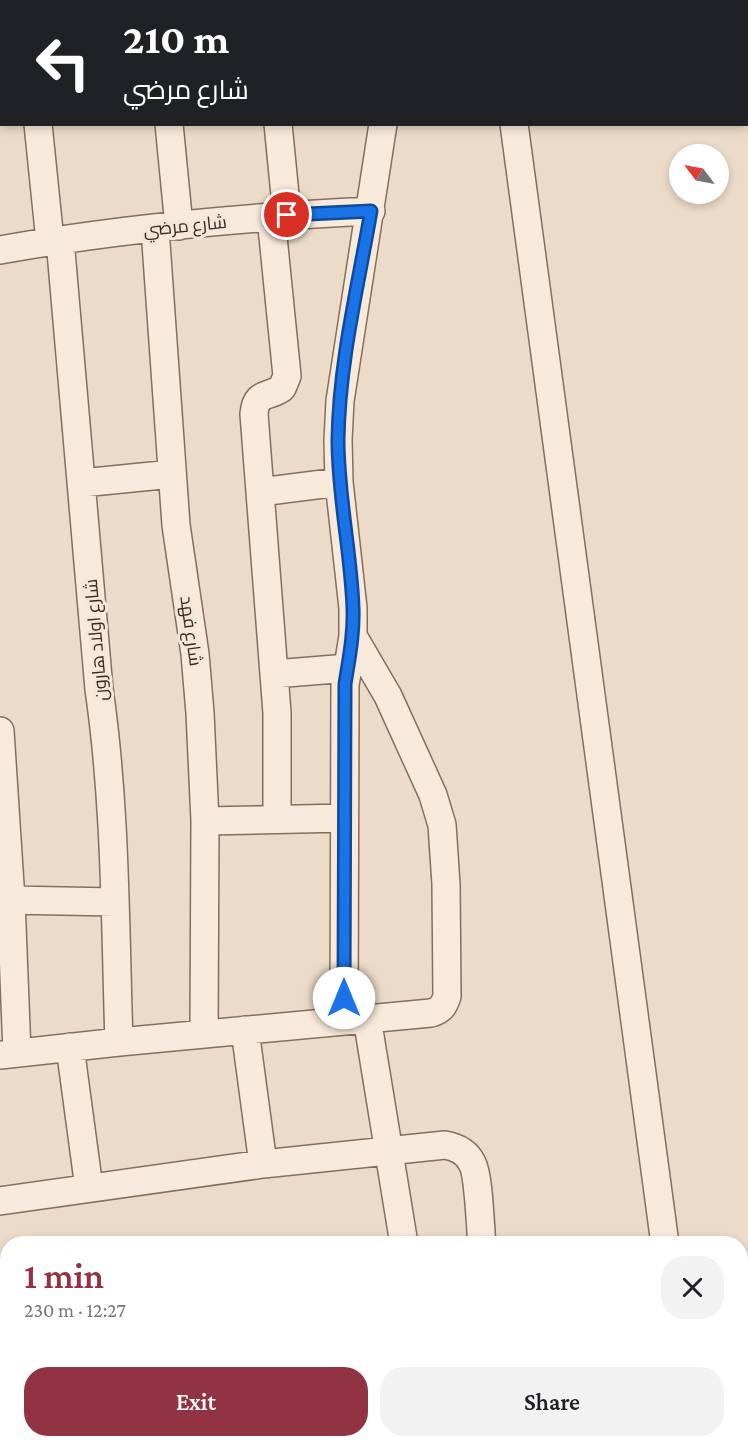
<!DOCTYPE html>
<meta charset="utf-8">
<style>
body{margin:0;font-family:"Crimson Pro",Cairo,serif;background:#f2f2f2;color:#202124;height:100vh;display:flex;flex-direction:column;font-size:22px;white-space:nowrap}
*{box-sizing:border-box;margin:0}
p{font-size:20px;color:#757577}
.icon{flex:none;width:33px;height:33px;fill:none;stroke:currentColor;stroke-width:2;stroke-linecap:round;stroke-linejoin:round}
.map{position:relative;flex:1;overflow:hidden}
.drawer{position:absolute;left:0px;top:1236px;width:748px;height:212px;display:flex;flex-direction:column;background:#fff;border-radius:24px 24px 0 0;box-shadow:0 3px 9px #0003}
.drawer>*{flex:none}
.banner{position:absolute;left:0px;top:0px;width:748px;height:126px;box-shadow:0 3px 9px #0003;background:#202124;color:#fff;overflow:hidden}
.needle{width:39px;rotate:302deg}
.fabs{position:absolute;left:669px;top:144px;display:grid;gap:12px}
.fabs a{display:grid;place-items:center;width:60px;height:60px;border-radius:50%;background:#fff;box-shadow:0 3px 9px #0003;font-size:30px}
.pin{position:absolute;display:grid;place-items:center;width:51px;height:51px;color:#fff;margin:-26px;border:3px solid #fff;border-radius:50%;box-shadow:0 2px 6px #0007}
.me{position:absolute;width:66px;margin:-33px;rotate:0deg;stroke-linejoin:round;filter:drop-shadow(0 0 4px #0008)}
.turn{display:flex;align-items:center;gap:21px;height:126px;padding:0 24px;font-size:27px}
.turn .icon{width:78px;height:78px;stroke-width:2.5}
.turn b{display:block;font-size:42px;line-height:51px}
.round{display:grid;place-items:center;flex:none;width:63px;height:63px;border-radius:24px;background:#f2f2f2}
.head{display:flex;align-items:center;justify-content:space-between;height:102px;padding:0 24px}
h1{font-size:36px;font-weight:600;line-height:45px;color:#913342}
.action{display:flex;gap:12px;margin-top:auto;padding:12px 24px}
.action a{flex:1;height:69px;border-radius:24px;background:#913342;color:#fff;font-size:24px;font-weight:600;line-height:69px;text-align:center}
.action a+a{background:#f2f2f2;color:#202124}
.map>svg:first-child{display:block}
</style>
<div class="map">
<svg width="748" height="1447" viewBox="0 0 748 1447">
<rect width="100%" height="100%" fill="#ebdbc8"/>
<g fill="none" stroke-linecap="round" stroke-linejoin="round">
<!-- minor casing -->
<g stroke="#866d5e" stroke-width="30">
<path id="minor" d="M25,0v2
M158,0v2
M265,0v2
M498,0v2
M400,2v-2
M38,124l12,117
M169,124l10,102
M278,124l9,91
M514,124l151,1120
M271,217l16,159 -5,12c-14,10 -26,3 -28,26l23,299v106
M155,229l21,296 19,129 5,59 5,108 -1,213
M60,240l39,449c17,117 16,235 20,353
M0,250c122,-22 247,-33 371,-39
M82,483l90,-9
M260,492l79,-10
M274,674l74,-6
M0,731l11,169 6,153
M205,821l139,-3
M11,900l104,2
M367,1018l37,226
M344,1020l1,-335 8,-49v-28l-14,-126 -1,-42 2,-39 43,-277
M245,1030l18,134
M70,1047l19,141
M0,1055l119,-13 312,-29c10,-3 13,-7 16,-17l-1,-112 -4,-59 -9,-30 -45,-99 -35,-60
M0,1201l263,-37 182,-19c11,2 21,6 27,18 7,12 8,63 10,81
M190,1440v7
M319,1440l1,7
M446,1440l1,7
M691,1440l1,7
M51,1447l45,-7"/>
</g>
<!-- minor -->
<use href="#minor" stroke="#f7eadb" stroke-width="27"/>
</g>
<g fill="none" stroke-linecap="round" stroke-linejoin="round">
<!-- route casing -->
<g stroke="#114b97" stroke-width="15">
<path id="route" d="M287,215l84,-4c-13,75 -32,152 -33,229 0,57 13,111 15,168 1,26 -4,51 -8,76l-1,314"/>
</g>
<!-- route -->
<use href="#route" stroke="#1a73e8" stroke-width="10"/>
</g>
<g text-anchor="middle" stroke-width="6" stroke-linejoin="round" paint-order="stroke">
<!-- street labels -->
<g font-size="18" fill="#382821" stroke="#f3e7d7">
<text transform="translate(185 226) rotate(-6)" y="6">شارع مرضي</text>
<text transform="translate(191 631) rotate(82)" y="6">شارع فهد</text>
<text transform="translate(96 640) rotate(-95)" y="6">شارع اولاد هارون</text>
</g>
</g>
</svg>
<div class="fabs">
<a><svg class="needle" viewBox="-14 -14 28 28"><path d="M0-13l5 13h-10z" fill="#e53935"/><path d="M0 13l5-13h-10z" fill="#757577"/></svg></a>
</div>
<div class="pin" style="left:287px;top:215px;background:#d93025"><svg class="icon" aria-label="arrive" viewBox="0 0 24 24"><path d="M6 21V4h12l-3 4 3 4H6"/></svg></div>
<svg class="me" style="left:344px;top:998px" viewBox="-20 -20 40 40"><circle r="19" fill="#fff"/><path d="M0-13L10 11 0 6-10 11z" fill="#1a73e8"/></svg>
<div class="banner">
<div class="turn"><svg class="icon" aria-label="left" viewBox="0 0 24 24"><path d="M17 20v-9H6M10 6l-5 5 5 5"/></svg><div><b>210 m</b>شارع مرضي</div></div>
</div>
<section class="drawer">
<div class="head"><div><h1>1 min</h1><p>230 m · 12:27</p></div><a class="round"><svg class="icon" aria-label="close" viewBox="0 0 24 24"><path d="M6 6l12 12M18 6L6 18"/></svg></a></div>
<div class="action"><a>Exit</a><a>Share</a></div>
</section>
</div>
